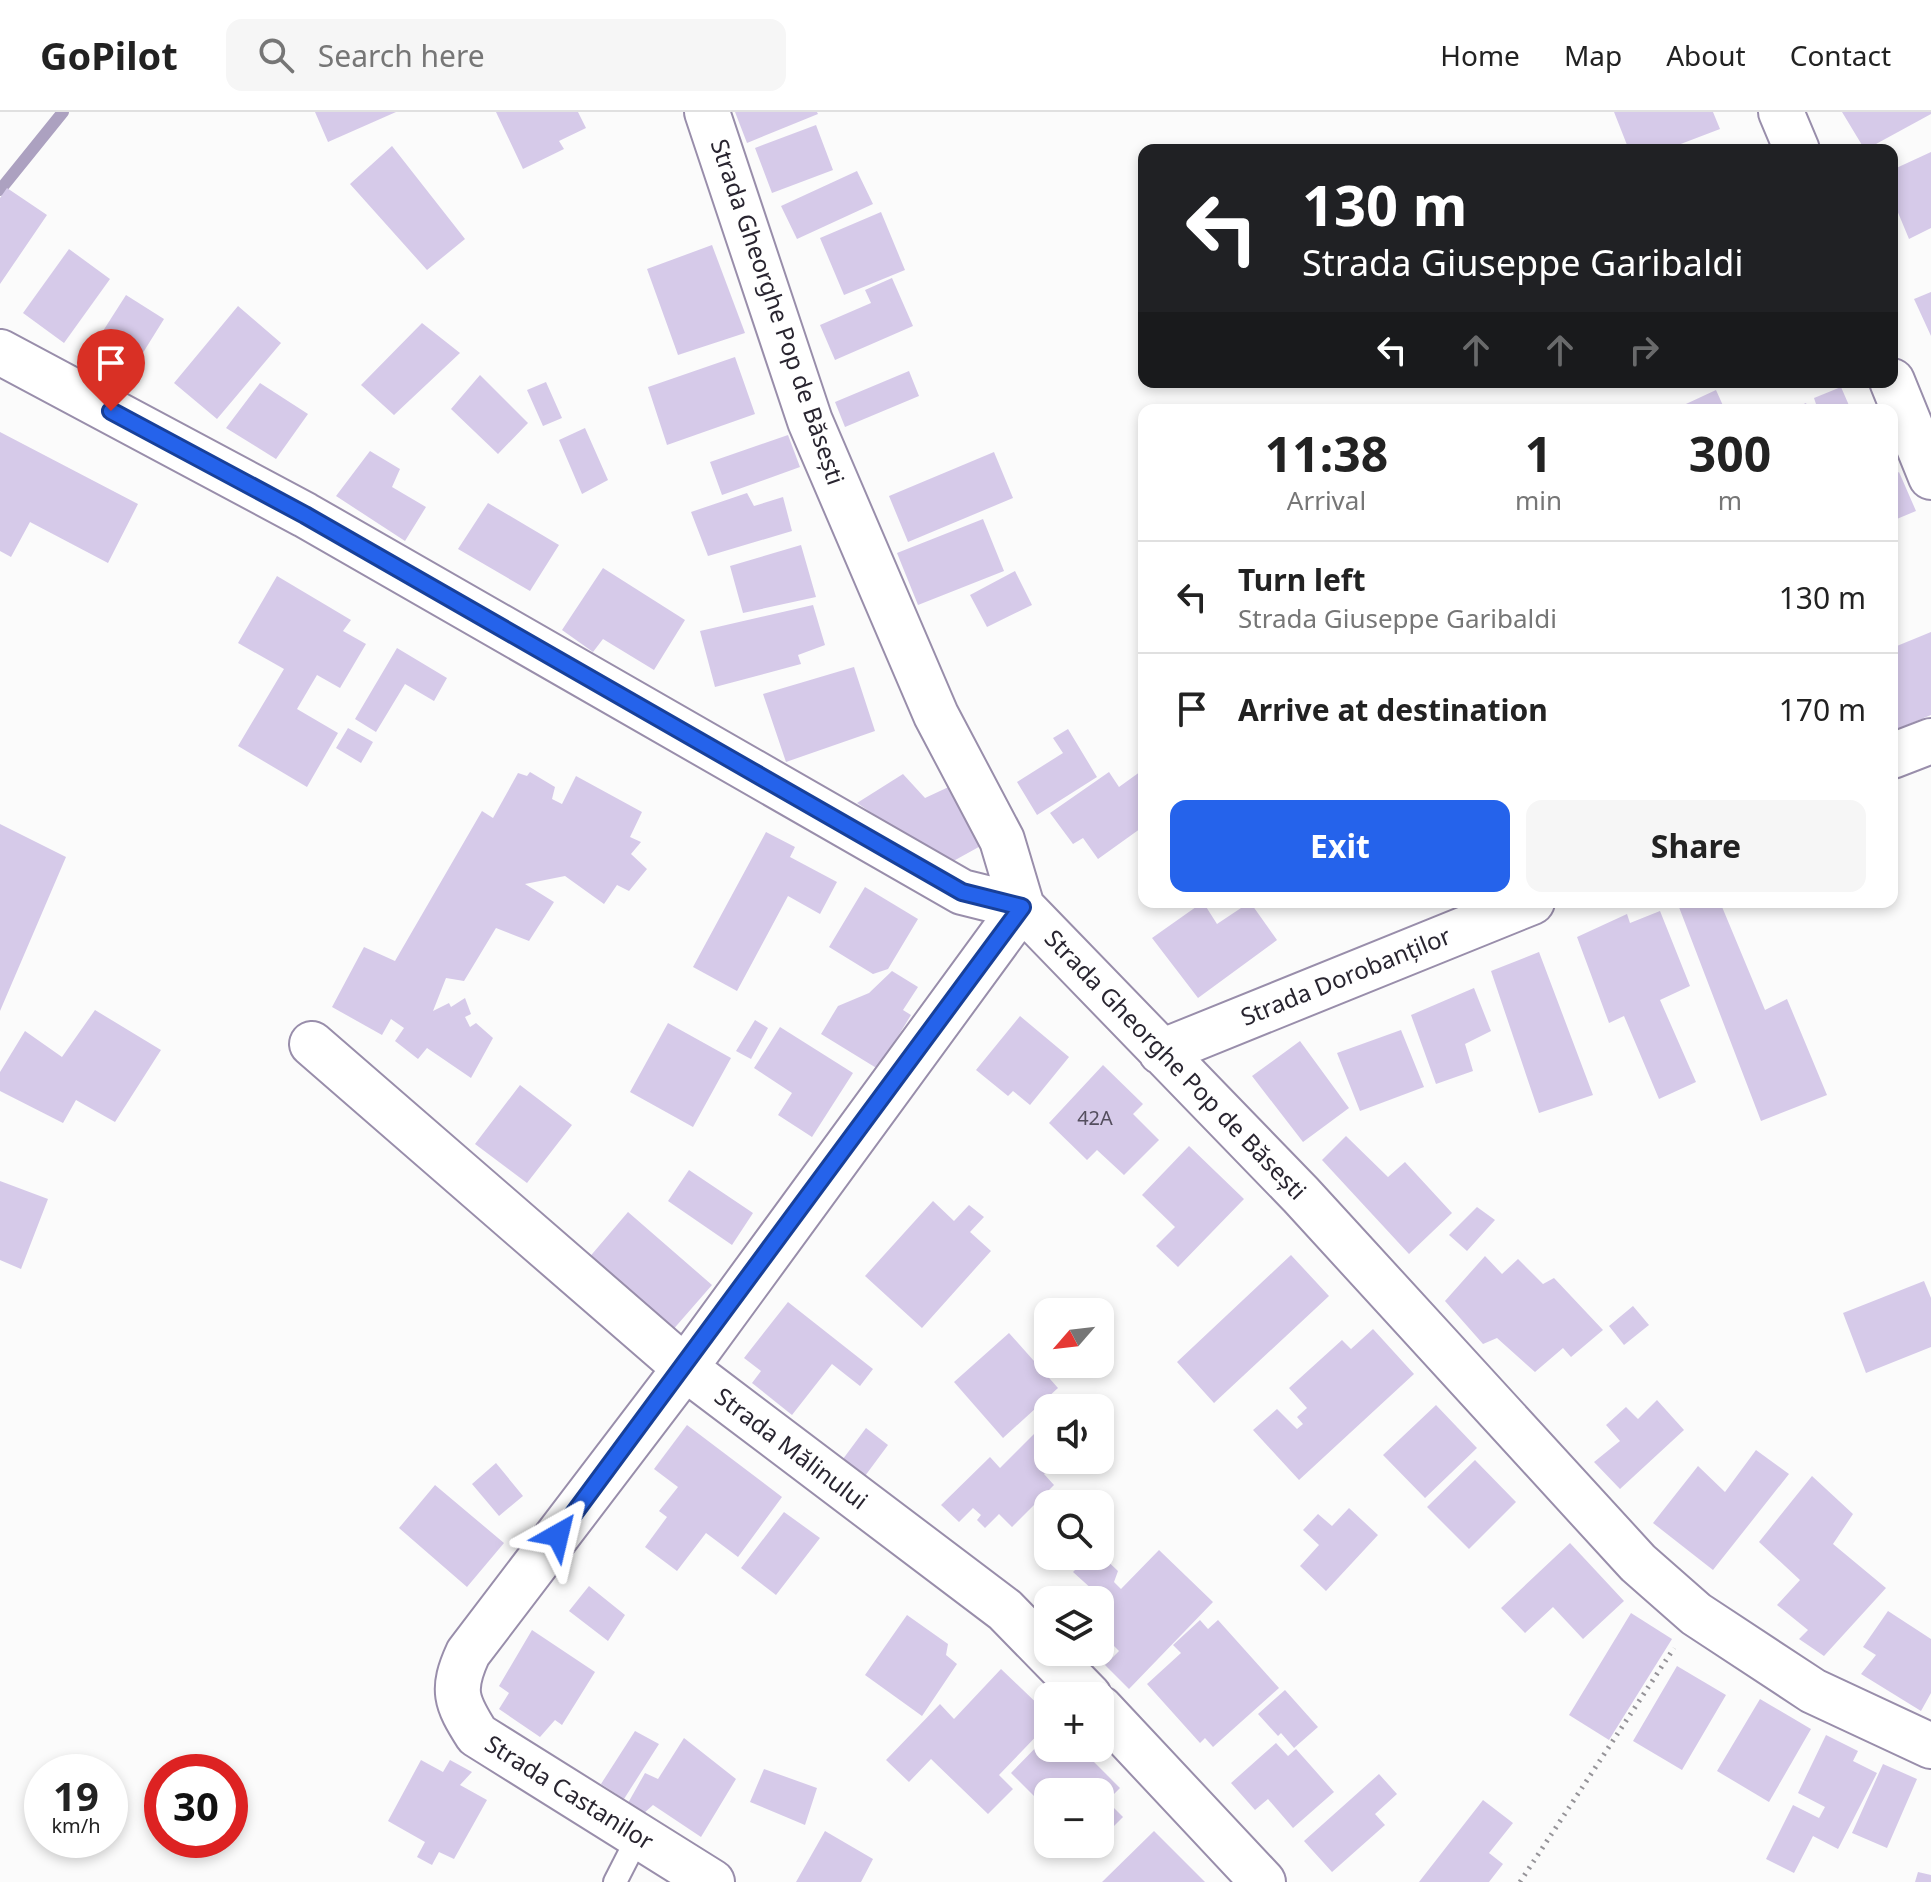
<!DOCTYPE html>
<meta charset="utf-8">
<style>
body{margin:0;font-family:"Noto Sans",sans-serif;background:#f6f6f6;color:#222;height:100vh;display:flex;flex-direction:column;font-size:30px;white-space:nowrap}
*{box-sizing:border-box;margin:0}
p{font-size:26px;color:#767676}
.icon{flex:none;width:44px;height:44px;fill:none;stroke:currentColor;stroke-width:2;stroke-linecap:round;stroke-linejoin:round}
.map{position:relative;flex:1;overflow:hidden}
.details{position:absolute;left:1138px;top:292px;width:760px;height:504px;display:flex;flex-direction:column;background:#fff;border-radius:16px;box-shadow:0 4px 12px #0003}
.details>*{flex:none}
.guide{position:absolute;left:1138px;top:32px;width:760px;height:244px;border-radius:16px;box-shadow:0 4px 12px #0003;background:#202124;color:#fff;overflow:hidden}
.needle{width:52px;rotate:242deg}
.fabs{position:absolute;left:1034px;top:1186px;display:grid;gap:16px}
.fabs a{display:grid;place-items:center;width:80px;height:80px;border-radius:16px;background:#fff;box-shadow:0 4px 12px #0003;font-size:40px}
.speed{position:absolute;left:24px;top:1642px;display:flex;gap:16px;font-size:40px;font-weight:700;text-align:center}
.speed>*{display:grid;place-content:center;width:104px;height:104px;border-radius:50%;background:#fff;box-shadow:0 4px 12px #0003;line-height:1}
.speed small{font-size:20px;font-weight:400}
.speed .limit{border:12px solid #d22;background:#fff;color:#111}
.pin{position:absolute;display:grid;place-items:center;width:68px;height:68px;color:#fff;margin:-82px -34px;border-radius:50% 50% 50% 0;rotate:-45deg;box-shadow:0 0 8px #0007}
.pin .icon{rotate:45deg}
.me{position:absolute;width:88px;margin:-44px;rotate:37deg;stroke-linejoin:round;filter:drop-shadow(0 0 6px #0008)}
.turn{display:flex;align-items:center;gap:28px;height:168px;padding:0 32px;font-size:36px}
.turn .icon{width:104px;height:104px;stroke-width:2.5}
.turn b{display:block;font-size:56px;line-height:68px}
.lanes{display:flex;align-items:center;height:76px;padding:0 32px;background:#0003;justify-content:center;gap:40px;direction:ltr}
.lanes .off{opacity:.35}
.eta{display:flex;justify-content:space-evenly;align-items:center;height:136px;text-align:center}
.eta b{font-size:48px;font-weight:700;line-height:56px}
.button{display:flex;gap:16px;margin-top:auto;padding:16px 32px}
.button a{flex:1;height:92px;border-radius:16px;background:#2563eb;color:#fff;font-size:32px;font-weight:700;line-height:92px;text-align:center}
.button a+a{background:#f6f6f6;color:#222}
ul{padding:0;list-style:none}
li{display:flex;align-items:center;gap:24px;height:112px;padding:0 32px;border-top:2px solid #e0e0e0}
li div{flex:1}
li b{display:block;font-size:30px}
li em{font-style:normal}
header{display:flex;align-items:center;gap:48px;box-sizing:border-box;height:112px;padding:0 40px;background:#fff;border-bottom:2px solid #e0e0e0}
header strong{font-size:38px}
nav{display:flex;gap:44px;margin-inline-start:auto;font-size:28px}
.search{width:560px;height:72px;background:#f6f6f6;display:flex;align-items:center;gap:20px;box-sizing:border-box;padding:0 28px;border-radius:16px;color:#767676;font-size:30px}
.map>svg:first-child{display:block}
</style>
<header>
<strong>GoPilot</strong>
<div class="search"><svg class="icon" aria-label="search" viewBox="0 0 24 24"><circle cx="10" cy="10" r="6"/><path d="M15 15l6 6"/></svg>Search here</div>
<nav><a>Home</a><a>Map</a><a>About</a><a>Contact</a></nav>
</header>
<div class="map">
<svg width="1931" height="1770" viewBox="0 0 1931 1770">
<rect width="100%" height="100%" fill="#fbfbfb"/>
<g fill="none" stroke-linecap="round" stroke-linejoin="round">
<!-- stream -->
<path stroke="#aca1c0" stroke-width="12" d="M0,78l63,-78"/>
</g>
<!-- building -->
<path fill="#d6cae9" d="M315,0h81l-68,30z
M496,0h82l8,16 -27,13 5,8 -41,20z
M735,0h82l1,2 -71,29z
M1614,0h99l7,17 -55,21h-36z
M1842,0h89v2l-66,36z
M816,13l17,45 -61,23 -17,-45z
M392,34l73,93 -38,31 -77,-86z
M1931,40v76l-22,11 -17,-41v-28z
M857,59l16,33 -76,35 -16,-33z
M7,76l40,27 -47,69v-86z
M881,100l24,58 -61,25 -24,-57z
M712,133l33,88 -67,22 -31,-86z
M69,137l41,30 -46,64 -41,-30z
M892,166l21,48 -78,34 -15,-35 51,-22 -6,-13z
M1931,180v44l-17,-37z
M126,183l38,24 -38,61 -39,-24z
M238,194l43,37 -64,76 -43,-36z
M422,211l38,30 -66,62 -33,-30z
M735,245l20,57 -88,31 -19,-58z
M909,259l10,25 -74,31 -10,-25z
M480,263l48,48 -30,31 -47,-45z
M546,270l16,36 -19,8 -16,-36z
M260,271l48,31 -32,45 -50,-31z
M1841,275l10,23h-61l16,-7 2,5 8,-4 -2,-6z
M1716,278l9,20h-52z
M585,316l23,52 -26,14 -23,-54z
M0,320l138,72 -30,59 -78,-41 -19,35 -11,-6z
M788,323l12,32 -78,28 -12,-33z
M370,339l30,18 -8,18 34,20 -21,34 -69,-45z
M994,340l19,46 -105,44 -19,-46z
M1899,360l17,39 -24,10v-45z
M747,381l7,13 29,-9 9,34 -84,25 -17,-44z
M488,391l71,42 -29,46 -72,-42z
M983,407l21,52 -86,34 -21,-52z
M801,433l15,52 -73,16 -13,-47z
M603,456l82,52 -31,50 -51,-31 -10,13 -31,-22z
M1015,459l17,34 -45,22 -17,-32z
M277,464l74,44 -8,11 23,13 -26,44 -23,-13 -20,34 41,24 -31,54 -69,-41 46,-77 -46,-26z
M813,493l12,40 -27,10 3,9 -86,23 -15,-56z
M1931,520v83l-34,14 -5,-13v-68z
M397,536l50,30 -13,23 -29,-17 -29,48 -21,-13z
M854,555l21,64 -89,31 -23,-68z
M348,616l25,14 -12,21 -25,-15z
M1068,617l29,48 -60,38 -20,-33 46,-29 -10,-15z
M1144,657v57l-46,33 -15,-21 -10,6 -23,-31 59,-41 10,15z
M530,660l25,15 -3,12 10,5 14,-28 66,36 -12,25 11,5 -10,12 16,15 -18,22 -12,-6 -13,19 -39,-28 -40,8 29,18 -25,39 -33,-13 -32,53 -18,-3 -13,33 16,-8 2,4 14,-9 6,16 -6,3 5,10 6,-4 17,15 -22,40 -44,-30 -9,11 -23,-18 9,-13 -13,-9 -9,16 -50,-28 32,-60 31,14 87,-150 11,7 25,-45 9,3z
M903,662l22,24 30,-14 31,59 -38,21 -91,-61z
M0,712l66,33 -66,154z
M766,720l29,15 -5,10 47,25 -17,32 -32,-18 -51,95 -44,-24z
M865,775l53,32 -30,50 -15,5 -44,-27z
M1203,790l14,22 33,-22 27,38 -79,58 -46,-60z
M1677,790h43l45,108 22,-11 40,96 -66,26z
M1660,799l30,75 -30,14 36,82 -37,17 -35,-83 -15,7 -32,-86 50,-23 3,9z
M1539,840l54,143 -54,18 -48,-142z
M892,859l26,16 -15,23 8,5 -33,54 -57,-35 17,-28 31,-13z
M1474,876l17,43 -26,13 8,27 -37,13 -25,-69z
M95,898l66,40 -46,72 -39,-22 -13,23 -63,-32v-19l25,-41 37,26z
M1020,904l49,41 -39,48 -17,-14 -5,5 -32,-26z
M755,908l13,8 -17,31 -15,-8z
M668,911l63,35 -38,69 -63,-35z
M780,915l73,46 -41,64 -34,-22 14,-22 -38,-25z
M1401,918l23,57 -64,24 -23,-58z
M1300,929l49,67 -46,34 -51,-66z
M1103,953l40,39 -10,10 26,26 -35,35 -27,-25 -10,10 -38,-37z
M520,973l52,40 -45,58 -52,-39z
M1346,1024l42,41 17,-15 47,51 -43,41 -87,-94z
M1189,1034l55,53 -66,68 -22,-21 19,-19 -33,-32z
M689,1058l64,43 -21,32 -64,-44z
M0,1069l48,18 -27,70 -21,-9z
M933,1089l21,20 15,-16 15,12 -14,15 21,19 -69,77 -57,-52z
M1477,1095l18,13 -28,31 -18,-16z
M628,1100l84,73 -41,47 -84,-72z
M1291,1143l38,41 -115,107 -37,-41z
M1485,1144l17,18 16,-15 25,25 11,-6 49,52 -32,27 -8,-9 -28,24 -38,-34 -14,6 -38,-43z
M1924,1169l7,17v49l-65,26 -23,-60z
M788,1190l85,67 -13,17 -28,-22 -40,51 -40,-32 9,-12 -17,-13z
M1633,1194l16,19 -25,20 -15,-19z
M1373,1217l41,45 -115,106 -46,-50 24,-21 20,20 6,-5 -6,-7 10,-9 -18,-20 53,-48 9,9z
M1009,1221l49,55 -55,50 -49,-56z
M1657,1288l27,30 -64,59 -26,-27 26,-21 -14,-16 20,-18 12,12z
M1436,1293l41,43 -52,50 -42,-43z
M1048,1308v40h9l-13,14 10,11 -42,42 -13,-13 -14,14 -8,-8 4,-5 -8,-7 -14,14 -18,-17 49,-48 10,11z
M687,1313l95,72 -44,60 -32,-24 -29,38 -32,-24 22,-30 -8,-6 19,-24 -24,-18z
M866,1316l22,17 -23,31 -22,-17z
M1756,1338l33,24 -76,96 -60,-47 45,-57 27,26z
M1475,1348l41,42 -47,47 -42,-42z
M496,1351l27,33 -24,20 -27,-32z
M1812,1364l41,38 -20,30 53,44 -62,68 -25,-17 9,-9 -31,-25 23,-25 -41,-38z
M435,1373l69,58 -37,44 -68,-59z
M1349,1396l29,27 -52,56 -26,-25 19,-21 -16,-15 15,-16 14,12z
M784,1400l36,26 -44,57 -35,-27z
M1570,1431l54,58 -41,38 -30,-32 -28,26 -24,-25z
M1159,1438l54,52 -84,87 -24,-24 14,-14 -19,-19v-32h-15l9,-9 -21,-19 16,-16 11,-2 18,17 -4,11 7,7z
M589,1474l36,29 -17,26 -39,-30z
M1888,1499l43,28v54l-10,18 -60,-37 15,-19 -13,-8z
M1631,1501l41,26 -63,101 -40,-25z
M907,1503l41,29 -2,11 11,9 -35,52 -57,-41z
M1200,1508l8,9 10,-9 61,68 -66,59 -8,-9 -5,5 -53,-59 34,-31 -8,-8z
M532,1518l63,42 -33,53 -7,-5 -15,17 -41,-28 10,-16 -10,-7z
M1677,1554l49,29 -44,75 -49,-29z
M1001,1557l47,45v10l-49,51 14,14 -25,25 -57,-55 -22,23 -23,-22 54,-56 14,15z
M1285,1578l33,37 -24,21 -13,-15 -3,3 -20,-22z
M1760,1587l51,30 -42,73 -52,-31z
M635,1619l24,13 -35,55 -23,-15z
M1048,1623v13h17l4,4 11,-4 40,40 -13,13 16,16 -23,23v-48h-52v18l-37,-37z
M1826,1623l32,16 -5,10 24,12 -39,76 -25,-13 -19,37 -28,-14 27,-54 26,13 6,-11 -27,-14z
M684,1626l52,41 -35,58 -48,-32 -10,9 -15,-11 17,-30 13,6z
M1276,1631l12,13 8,-7 38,43 -41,36 -25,-29 -13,11 -24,-27z
M421,1648l22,12 7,-12 22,12 -12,13 27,15 -33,59 -15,-7 -7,13 -15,-8 8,-15 -37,-21z
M1883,1652l34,15 -30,69 -35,-15z
M764,1657l53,19 -12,37 -55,-23z
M1379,1662l18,20 -22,20 10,11 -53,47 -28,-31z
M1483,1688l30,23 -24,30 14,11 -14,18h-70z
M825,1719l48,28 -12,23h-65z
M1154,1719l51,51h-103z
M1918,1760l13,3v7h-16z"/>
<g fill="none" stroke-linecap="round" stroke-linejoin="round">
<!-- service casing -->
<g stroke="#998eab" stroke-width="26">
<path id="service" d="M615,1770l24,-47"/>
</g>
<!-- minor casing -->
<g stroke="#998eab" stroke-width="48">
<path id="minor" d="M707,0l103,309 126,294 66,125 20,67 279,288 337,368 58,51 117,77 118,55
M1781,0l16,38
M0,240l305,163 657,377 60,15
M1892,269l39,96
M1892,644l39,-15
M312,932l373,324 320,242 84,86
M1161,940l371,-150
M1100,1596l163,174
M712,1770l-235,-147c-21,-33 -26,-45 -9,-82l217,-285 337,-461"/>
</g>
<!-- path -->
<path stroke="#959398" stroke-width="5" stroke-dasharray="2 6" stroke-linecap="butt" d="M1520,1770l154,-234"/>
<!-- service -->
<use href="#service" stroke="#fff" stroke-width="22"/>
<!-- minor -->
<use href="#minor" stroke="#fff" stroke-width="44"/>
</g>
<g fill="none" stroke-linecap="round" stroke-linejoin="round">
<!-- route casing -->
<g stroke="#184099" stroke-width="20">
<path id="route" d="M111,299l194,104 657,377 60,15 -464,628"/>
</g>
<!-- route -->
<use href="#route" stroke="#2563eb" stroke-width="14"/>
</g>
<g text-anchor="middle" stroke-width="6" stroke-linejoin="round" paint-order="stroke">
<!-- number labels -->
<g font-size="20" fill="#544e5e">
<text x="1095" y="1013">42A</text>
</g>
<!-- street labels -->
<g font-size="24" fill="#292530" stroke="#fff">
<text transform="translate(777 200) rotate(71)" y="8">Strada Gheorghe Pop de Băsești</text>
<text transform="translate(1346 865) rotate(-22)" y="8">Strada Dorobanților</text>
<text transform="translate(1175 953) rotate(46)" y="8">Strada Gheorghe Pop de Băsești</text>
<text transform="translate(791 1337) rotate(37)" y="8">Strada Mălinului</text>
<text transform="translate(569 1681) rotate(32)" y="8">Strada Castanilor</text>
</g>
</g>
</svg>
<div class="fabs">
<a><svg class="needle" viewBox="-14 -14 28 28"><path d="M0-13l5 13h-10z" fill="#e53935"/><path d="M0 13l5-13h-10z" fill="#767676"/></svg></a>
<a><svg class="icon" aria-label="sound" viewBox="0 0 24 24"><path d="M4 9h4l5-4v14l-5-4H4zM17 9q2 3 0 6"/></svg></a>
<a><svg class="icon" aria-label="search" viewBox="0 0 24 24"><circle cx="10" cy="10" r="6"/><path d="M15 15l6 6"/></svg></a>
<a><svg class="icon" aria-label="layers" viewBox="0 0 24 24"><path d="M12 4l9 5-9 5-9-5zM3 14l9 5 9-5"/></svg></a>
<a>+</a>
<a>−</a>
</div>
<div class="speed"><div>19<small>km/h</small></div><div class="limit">30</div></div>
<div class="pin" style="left:111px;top:299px;background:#d93025"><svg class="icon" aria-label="arrive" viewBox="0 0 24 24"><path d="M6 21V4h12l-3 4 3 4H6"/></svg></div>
<svg class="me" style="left:558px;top:1423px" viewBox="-20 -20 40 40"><path d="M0-17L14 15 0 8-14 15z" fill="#2563eb" stroke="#fff" stroke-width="4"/></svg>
<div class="guide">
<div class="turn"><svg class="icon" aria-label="left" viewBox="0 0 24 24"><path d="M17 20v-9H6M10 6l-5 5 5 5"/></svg><div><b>130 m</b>Strada Giuseppe Garibaldi</div></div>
<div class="lanes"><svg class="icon" aria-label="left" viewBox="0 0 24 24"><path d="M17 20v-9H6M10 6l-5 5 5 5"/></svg><svg class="icon off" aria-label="ahead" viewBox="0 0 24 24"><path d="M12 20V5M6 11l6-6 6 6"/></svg><svg class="icon off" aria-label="ahead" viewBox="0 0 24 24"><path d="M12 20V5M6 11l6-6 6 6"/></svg><svg class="icon off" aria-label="right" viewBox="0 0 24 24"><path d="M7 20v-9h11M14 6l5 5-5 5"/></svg></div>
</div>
<section class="details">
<div class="eta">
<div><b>11:38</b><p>Arrival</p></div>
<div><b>1</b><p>min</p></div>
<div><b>300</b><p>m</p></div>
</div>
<ul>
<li><svg class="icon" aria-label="left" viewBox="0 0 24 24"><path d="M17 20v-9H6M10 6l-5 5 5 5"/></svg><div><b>Turn left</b><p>Strada Giuseppe Garibaldi</p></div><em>130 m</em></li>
<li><svg class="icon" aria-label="arrive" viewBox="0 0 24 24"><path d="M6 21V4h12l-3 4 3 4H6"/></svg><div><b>Arrive at destination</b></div><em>170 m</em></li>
</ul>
<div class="button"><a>Exit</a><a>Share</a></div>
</section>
</div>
